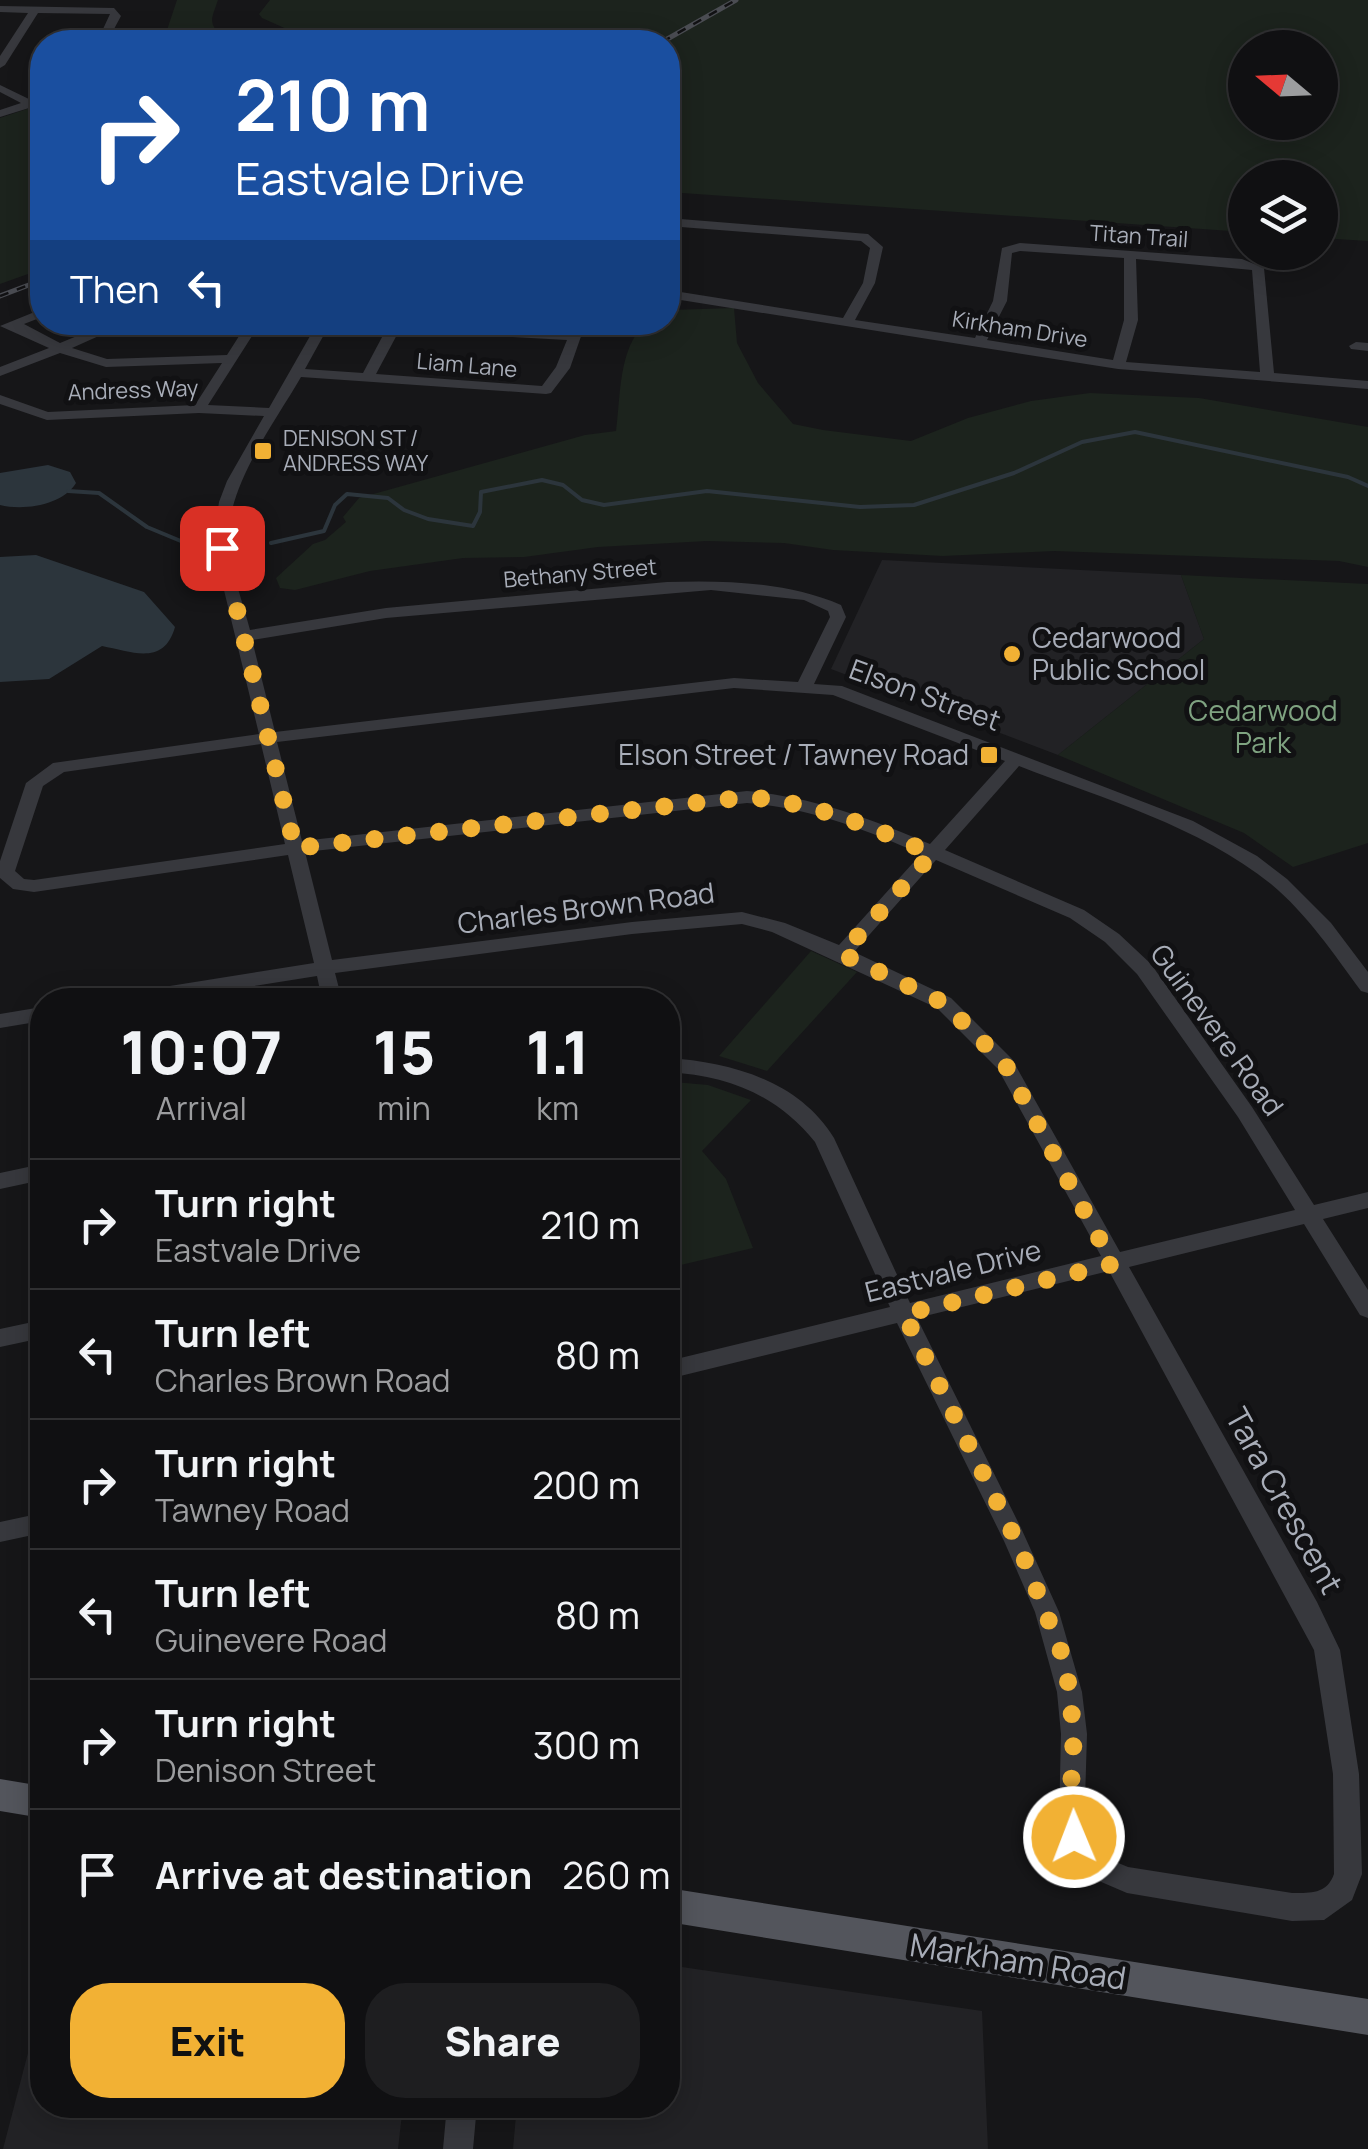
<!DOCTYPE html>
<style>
body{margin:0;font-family:Manrope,sans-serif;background:#1e1e20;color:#f1f3f6;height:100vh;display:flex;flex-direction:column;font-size:38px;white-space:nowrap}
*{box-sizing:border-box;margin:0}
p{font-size:32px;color:#9c9d9f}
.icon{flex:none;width:55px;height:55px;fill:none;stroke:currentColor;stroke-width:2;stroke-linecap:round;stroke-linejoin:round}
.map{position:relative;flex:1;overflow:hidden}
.panel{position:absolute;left:30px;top:988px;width:650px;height:1130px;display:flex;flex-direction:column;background:#101012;border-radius:40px;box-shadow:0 5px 25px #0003,0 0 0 2px #303032}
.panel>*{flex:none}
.hud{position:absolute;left:30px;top:30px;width:650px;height:305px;border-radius:40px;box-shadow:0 5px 25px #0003,0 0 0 2px #303032;background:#1a4fa0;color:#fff;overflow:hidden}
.needle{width:65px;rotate:289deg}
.fabs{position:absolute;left:1228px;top:30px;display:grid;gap:20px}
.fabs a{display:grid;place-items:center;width:110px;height:110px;border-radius:50%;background:#101012;box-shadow:0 5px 25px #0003,0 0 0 2px #303032;font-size:50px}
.pin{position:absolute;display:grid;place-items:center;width:85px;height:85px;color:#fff;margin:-42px;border-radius:20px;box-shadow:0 5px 15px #0006}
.me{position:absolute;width:110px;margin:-55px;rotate:359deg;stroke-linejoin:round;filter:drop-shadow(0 0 8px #0008)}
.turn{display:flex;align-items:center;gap:35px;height:210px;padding:0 40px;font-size:45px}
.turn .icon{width:130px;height:130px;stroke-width:2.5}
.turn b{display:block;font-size:70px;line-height:85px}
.then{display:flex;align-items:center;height:95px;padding:0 40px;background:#0003;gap:20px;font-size:38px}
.eta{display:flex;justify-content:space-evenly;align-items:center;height:170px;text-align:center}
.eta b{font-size:60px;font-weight:800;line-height:70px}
.button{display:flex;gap:20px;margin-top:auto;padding:20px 40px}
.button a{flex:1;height:115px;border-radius:40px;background:#f2b134;color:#111;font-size:40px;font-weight:800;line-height:115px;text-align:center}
.button a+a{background:#1e1e20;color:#f1f3f6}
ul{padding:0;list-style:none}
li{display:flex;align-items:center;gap:30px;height:130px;padding:0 40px;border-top:2px solid #303032}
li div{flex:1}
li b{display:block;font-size:38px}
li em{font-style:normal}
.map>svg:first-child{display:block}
</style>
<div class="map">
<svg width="1368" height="2149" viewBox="0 0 1368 2149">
<rect width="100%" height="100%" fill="#161618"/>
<!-- built -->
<path fill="#222225" d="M882,560l299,15 23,64 -146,116 -227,-86z
M668,1965l314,46 6,138h-475l4,-44h151z
M42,1999v106h361l-5,44h-395z"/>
<!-- green -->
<path fill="#1c231d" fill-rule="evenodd" d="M177,0h41c-7,21 -12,24 11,42h-66z
M270,0h1098v241l-48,-3v-60h-75v54l-577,-40v-150h-401l33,-7 -38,-17 -3,-4zM1245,48h75v74h-75z
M42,104v165l-42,15v-166z
M734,308l3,35 21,40 35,41 30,6 88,11 57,-23 63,-17 59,-8 109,5 169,29v140l-29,-6 -285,-10 -111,5 -110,-6 -49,-7 -77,-2 -109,6 -74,10 -61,1 -93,13 -75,19 -15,-2 -4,-10 37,-34 12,-4 21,-18 -3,-5 16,-19 226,-63 31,-4c5,-36 2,-83 30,-108l22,-1 2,-12z
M1181,575l187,9v259l-75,24 -49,-34 -186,-78 146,-116z
M811,951l46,21 -90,99 -48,-15z
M674,1082l34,3 43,15 -49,51 24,28 27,69 -85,20v-124l6,-1z"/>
<!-- water -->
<path fill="#2c353c" d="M48,465l22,7 6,11c-13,22 -52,28 -76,22v-32z
M36,555l108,37 31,35c-11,39 -42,25 -73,19l-53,33 -49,3v-125z"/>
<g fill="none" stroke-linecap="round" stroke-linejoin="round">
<!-- stream -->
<path stroke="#2c353c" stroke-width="4" d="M68,491l31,2 48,34 41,17
M271,543l53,-12 11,-26 12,-11 41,4 16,12 24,9 45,7 7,-14 1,-20 61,-12 21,5 19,15 22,5 103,-14 153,16 54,-2 100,-32 68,-31 53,-10 213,45 20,9"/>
<!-- minor -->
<path fill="#37383d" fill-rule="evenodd" d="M0,6l114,2 7,8 -14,26h-10l13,-28 -72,-1 -33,52 -5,3v-12l28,-43 -28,-1z
M0,85l31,15 11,-3v7l-42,13v-7l21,-7 -21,-11z
M668,218l200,16 15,13 -8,36 -20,37 120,18 18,-37 9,-53 18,-5 222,16 22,9 10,105 94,8v8l-250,-20 -450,-71v-8l175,28 20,-35 7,-35 -9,-7 -193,-15zM1020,251l104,7v62l-11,40 -126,-20 20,-39 5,-48zM1136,259l116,11 8,102 -134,-10 12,-42z
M42,309v8l-18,7 36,19 51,-21h19l-58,26 35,11 120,-4 21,-33h13l-53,83 61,3 49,-86h13l-26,47 58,4 27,-51 180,10 3,-10h13l-16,46 -19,25 -5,1 -245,-17c-27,47 -78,113 -72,170 3,27 14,56 21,83l136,-22 281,-26c58,-2 120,0 174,23l5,12 -32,67 28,2 351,135 64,35 30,23 44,44 37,49v21l-7,-2c-27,-37 -54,-77 -90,-107 -72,-58 -167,-85 -252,-118l-74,84 139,60 35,24 32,30 101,143 62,98 54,-13v16l-45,11 45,71v28l-8,-3 -56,-91 -175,43 188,335 23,48 19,124 3,100 -10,26 -28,20 -32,1 -165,-28 -35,-15 -16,-13 -13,-26 -4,-18 2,-87 -4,-42 -22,-80 -31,-71 -107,-218 -229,56v-18l222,-54 -75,-165c-39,-48 -87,-66 -147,-70v-14c63,4 131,23 166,80l76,165 191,-47 -103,-187 -61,-61 -165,-76 -30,-8 -110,10 -297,39 7,27h-20l-5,-24 -150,24h-51l10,-7 188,-30 -26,-108 -254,37 -21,-3 -13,-11v-17l26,-78 27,-20 206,-29 -46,-189 6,-43 8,-21 37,-65 -65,-3 -152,7 -47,-16v-9l48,17 147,-7 27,-42 -116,4 -46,-14 -60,23v-9l49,-19 -49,-22zM399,331l168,9 -11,27 -14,19 -166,-12zM711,590l93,10 24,11 2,6 -32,65 -64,-4 -459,54 -23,-92 134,-22zM734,688l99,7 172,66 -75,83c-61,-26 -117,-47 -183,-53l-445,50 -25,-99zM261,744l24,100 -251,36 -10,-1 -9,-8 28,-85 21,-14zM747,803c66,6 114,25 174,51l-82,91 -54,-22 -43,-11 -110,10 -300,38 -27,-108zM936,860l134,58 35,24 32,32 101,143 57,93 -175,42 -108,-193 -61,-61 -97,-46zM1109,1271l205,379 19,124 1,100c-7,20 -23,19 -42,19l-164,-26 -17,-7 -16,-14 -6,-11 -4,-34 2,-67 -5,-42 -23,-80 -38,-84 -104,-210z
M1356,342l12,1v8l-17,-2 -2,-3z
M42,1007v14l-42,7v-14z
M42,1164v16l-42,9v-16z
M42,1320v18l-42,9v-18z
M42,1513v20l-42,9v-20z
M447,2105h30l-4,44h-30z"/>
<!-- major -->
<path fill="#53555c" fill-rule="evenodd" d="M0,1779l42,7v32l-42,-7z
M668,1888l700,111v36l-700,-113z"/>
<!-- rail casing -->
<g stroke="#4a4c52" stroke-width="5">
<path id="rail" d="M662,42l74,-42
M0,296l42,-16"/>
</g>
<!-- rail -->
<use href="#rail" stroke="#111113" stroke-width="2.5" stroke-dasharray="9" stroke-linecap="butt"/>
</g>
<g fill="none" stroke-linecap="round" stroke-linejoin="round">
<!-- route -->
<path stroke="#f2b134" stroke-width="18" stroke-dasharray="0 32.4" d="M222,548l73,300 453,-51c67,6 123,29 184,57l-90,100 102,49 61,61 108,200 -209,50 116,234 46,116 8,70 -5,89 5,14"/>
</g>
<!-- markers -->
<g fill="#f2b134" stroke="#111113" stroke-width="4">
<rect x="253" y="441" width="20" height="20" rx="5"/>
<circle cx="1012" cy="654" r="10"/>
<rect x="979" y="745" width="20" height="20" rx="5"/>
</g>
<g text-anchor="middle" stroke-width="10" stroke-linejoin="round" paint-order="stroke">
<!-- far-street labels -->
<g font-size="22" fill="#a8adb8" stroke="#111113">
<text transform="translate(1139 236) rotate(4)" y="8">Titan Trail</text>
<text transform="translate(1020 329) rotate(9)" y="8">Kirkham Drive</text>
<text transform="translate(467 365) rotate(5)" y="8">Liam Lane</text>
<text transform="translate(133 390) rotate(-2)" y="8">Andress Way</text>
<text transform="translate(580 573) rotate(-5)" y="8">Bethany Street</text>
</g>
<!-- far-poi labels -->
<g font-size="22" fill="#a8adb8" stroke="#111113" text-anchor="start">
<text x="283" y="446">DENISON ST /<tspan x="283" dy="25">ANDRESS WAY</tspan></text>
</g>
<!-- poi labels -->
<g font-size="28" fill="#a8adb8" stroke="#111113" text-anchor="start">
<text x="1032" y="648">Cedarwood<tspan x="1032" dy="32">Public School</tspan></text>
<text x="969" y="765" text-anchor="end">Elson Street / Tawney Road</text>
</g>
<!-- street labels -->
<g font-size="28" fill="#a8adb8" stroke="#111113">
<text transform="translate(925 695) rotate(20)" y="10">Elson Street</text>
<text transform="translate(586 908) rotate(-7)" y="10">Charles Brown Road</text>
<text transform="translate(1217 1030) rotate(54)" y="10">Guinevere Road</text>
<text transform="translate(953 1271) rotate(-14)" y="10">Eastvale Drive</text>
</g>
<!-- park labels -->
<g font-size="28" fill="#7fa381" stroke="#111113">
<text x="1263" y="721">Cedarwood<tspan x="1263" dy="32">Park</tspan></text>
</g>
<!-- near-street labels -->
<g font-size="32" fill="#a8adb8" stroke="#111113">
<text transform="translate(1284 1501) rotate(61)" y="11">Tara Crescent</text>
<text transform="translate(1018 1962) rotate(9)" y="11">Markham Road</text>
</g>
</g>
</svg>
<div class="fabs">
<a><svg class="needle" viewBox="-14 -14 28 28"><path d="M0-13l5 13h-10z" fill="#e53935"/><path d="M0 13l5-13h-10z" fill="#9c9d9f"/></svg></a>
<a><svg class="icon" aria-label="layers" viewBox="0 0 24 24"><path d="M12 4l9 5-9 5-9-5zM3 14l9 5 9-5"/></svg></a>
</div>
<div class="pin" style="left:222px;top:548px;background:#d93025"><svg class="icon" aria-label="arrive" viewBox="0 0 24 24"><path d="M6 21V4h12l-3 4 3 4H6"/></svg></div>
<svg class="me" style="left:1074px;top:1837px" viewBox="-20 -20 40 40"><circle r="17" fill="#f2b134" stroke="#fff" stroke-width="3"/><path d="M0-11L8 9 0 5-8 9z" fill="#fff"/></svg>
<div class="hud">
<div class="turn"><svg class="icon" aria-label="right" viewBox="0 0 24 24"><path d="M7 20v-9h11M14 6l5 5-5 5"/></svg><div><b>210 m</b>Eastvale Drive</div></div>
<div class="then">Then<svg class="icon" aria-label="left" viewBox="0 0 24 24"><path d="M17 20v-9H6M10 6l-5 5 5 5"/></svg></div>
</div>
<section class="panel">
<div class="eta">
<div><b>10:07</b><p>Arrival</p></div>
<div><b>15</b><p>min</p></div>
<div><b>1.1</b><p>km</p></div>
</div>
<ul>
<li><svg class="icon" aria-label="right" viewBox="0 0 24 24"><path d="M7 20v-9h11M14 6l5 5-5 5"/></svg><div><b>Turn right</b><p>Eastvale Drive</p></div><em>210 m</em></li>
<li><svg class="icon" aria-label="left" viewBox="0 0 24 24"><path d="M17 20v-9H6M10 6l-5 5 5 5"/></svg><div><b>Turn left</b><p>Charles Brown Road</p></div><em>80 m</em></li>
<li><svg class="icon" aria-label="right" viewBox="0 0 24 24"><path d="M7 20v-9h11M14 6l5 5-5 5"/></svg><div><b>Turn right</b><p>Tawney Road</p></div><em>200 m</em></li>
<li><svg class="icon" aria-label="left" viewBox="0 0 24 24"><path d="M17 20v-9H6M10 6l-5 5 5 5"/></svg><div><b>Turn left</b><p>Guinevere Road</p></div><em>80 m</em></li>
<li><svg class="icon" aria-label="right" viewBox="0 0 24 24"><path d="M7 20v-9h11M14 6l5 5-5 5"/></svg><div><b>Turn right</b><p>Denison Street</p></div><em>300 m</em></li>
<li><svg class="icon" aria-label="arrive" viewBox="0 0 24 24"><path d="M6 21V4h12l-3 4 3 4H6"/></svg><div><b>Arrive at destination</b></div><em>260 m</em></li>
</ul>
<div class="button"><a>Exit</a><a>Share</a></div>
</section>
</div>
